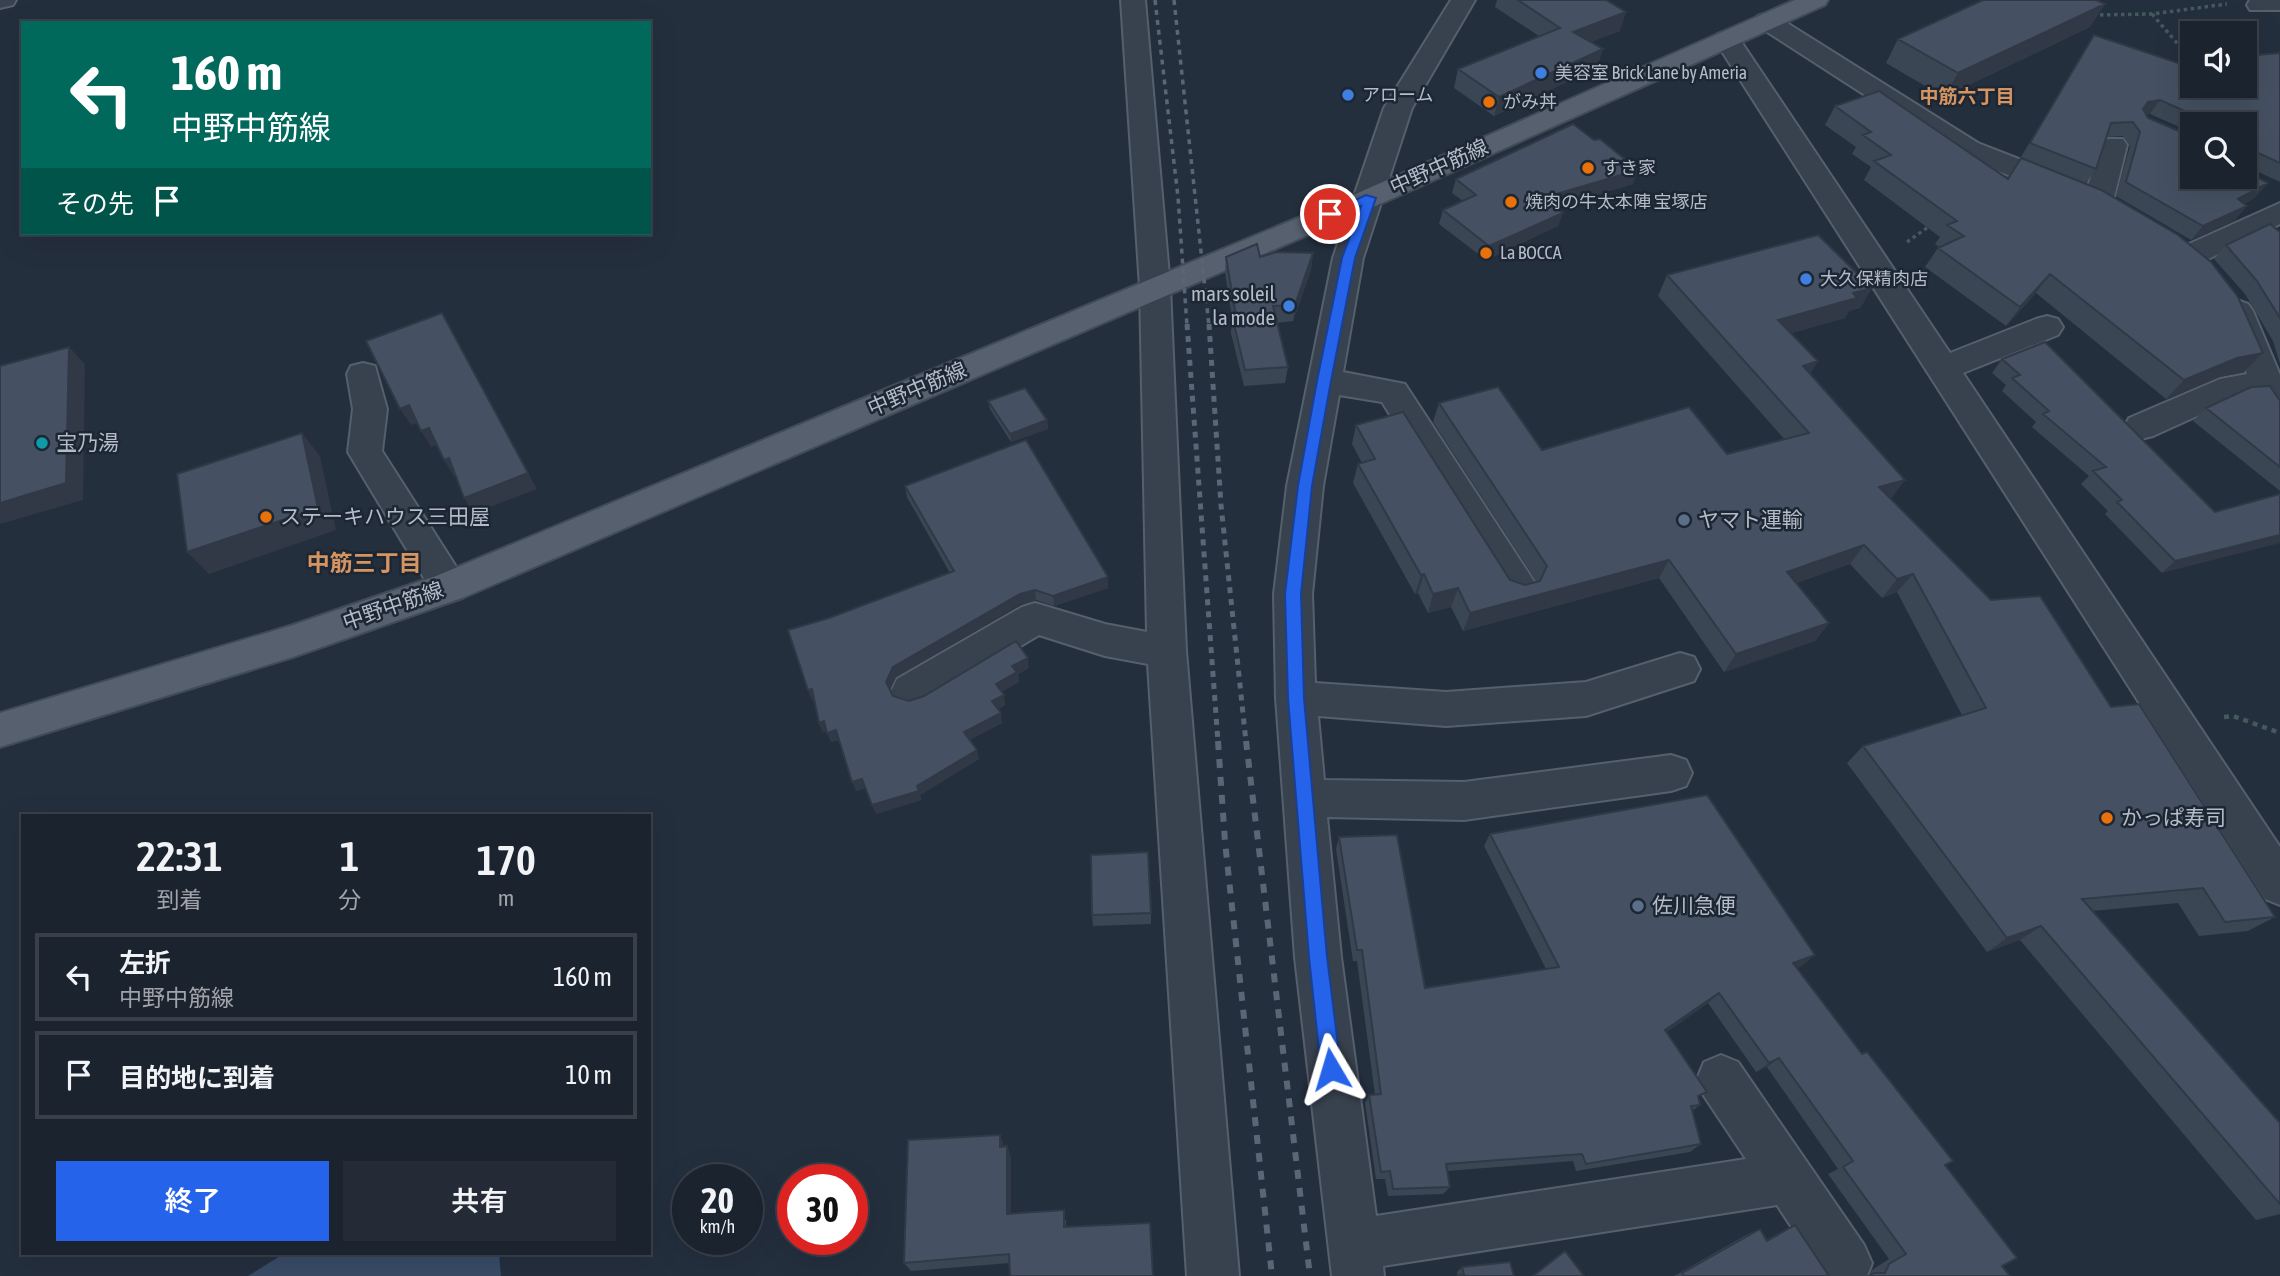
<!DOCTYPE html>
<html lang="ja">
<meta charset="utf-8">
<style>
body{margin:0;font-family:"Asap Condensed","Noto Sans JP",sans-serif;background:#242b36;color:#f1f3f6;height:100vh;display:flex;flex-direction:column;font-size:26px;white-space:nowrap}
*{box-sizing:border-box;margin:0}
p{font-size:23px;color:#a0a4aa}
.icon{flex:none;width:38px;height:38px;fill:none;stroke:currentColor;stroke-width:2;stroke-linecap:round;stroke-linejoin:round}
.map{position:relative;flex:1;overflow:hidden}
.details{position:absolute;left:21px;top:814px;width:630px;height:441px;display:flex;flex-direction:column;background:#1b232e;border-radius:0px;box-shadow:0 7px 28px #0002,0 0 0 2px #39404a}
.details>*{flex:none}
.guide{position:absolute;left:21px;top:21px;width:630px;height:214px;border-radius:0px;box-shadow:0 7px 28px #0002,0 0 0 2px #39404a;background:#00695c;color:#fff;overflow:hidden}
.controls{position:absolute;left:2180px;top:21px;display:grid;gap:14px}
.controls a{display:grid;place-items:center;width:77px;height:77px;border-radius:0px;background:#1b232e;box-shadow:0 7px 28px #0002,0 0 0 2px #39404a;font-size:35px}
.speed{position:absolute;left:672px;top:1164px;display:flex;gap:14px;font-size:35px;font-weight:700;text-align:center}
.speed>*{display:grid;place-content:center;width:91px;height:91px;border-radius:50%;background:#1b232e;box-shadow:0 7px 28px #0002,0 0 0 2px #39404a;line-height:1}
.speed small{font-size:18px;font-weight:400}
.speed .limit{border:10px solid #d22;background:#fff;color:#111}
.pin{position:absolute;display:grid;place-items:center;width:60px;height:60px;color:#fff;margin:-30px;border:4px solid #fff;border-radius:50%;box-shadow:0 2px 7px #0007}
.me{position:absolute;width:77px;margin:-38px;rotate:353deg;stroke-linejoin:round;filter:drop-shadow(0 0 5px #0008)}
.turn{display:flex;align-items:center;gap:24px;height:147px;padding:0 35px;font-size:32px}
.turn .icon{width:91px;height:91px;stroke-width:2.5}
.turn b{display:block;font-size:49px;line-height:60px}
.then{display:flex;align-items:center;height:66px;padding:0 35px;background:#0003;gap:14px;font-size:26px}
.eta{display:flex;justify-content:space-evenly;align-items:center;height:119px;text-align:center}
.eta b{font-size:42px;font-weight:600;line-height:49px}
.cta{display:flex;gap:14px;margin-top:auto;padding:14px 35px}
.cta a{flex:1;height:80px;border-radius:0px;background:#2563eb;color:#fff;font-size:28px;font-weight:600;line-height:80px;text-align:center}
.cta a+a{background:#242b36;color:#f1f3f6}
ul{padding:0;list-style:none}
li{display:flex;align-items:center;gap:21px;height:88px;margin:0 14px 10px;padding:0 21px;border:4px solid #39404a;border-radius:0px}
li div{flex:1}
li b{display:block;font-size:26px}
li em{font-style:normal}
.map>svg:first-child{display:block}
</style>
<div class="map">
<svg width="2280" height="1276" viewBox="0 0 2280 1276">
<rect width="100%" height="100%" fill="#242f3e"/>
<!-- water -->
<path fill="#394c67" d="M285,1253h214l2,23h-253z"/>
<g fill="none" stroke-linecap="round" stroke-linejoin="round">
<!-- minor casing -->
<g stroke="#565f6c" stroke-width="4">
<path id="minor" d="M0,0h16l-3,5 -13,3z
M1121,0h24l25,287 16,364 53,625h-52l-39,-612 -43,-8 -66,-21 -114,68 -14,5 -14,-5 -6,-12 6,-12 125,-72 13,-4 70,21 42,8 -7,-345z
M1451,0h24l-63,108 -49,150 -20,114 62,12 132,202 -6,11 -13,4 -13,-4 -123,-195 -43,-7 -16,91 -11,108 3,89 131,9 140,-10 94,-29 14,4 6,12 -6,12 -108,35 -140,10 -128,-10 6,64 140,2 207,-27 15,5 6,13 -6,13 -15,5 -207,29 -137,-3 14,140 35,259 370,-57 -42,-63 -7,-17 7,-17 17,-7 17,7 126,183 8,18 -5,13h-43l-47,-71 -394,61 1,10h-52l-37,-319 -19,-259 -2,-104 13,-108 46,-228 51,-150z
M2250,0h30v10h-30l-3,-5z
M1767,13l9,3 202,127 110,43 15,-47h20l4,6 -14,56 -5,6 -10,3 -10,-3 -130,-52 -200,-129 -4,-5 4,-5z
M1727,31l9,3 214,319 86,-34 11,-3 11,3 5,8 -5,8 -95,38 317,474v58l-15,-6 -551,-860 4,-5z
M2280,203v21l-78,38 -11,3 -11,-3 -4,-7 4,-7z
M2237,300l11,4 5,7 27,64v41l-12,-4 -10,-16 -21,2 -84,38 -12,3 -12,-3 -5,-9 5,-9 91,-39 27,-5 -26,-63 5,-7z
M363,363l12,3 12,43 -5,42 80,125 6,11 -6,11 -13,4 -13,-4 -88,-146 5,-43 -6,-35 4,-8z"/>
</g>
<!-- major casing -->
<g stroke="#414a57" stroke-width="4">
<path id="major" d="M1795,0h33l-3,5 -445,199 -918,394 -169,59 -293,90v-34l293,-88 143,-49 924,-384z"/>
</g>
<!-- path-far1 -->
<path stroke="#44595c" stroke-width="3.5" stroke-dasharray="3.5 3.5" stroke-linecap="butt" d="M2152,14l31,36 -4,16
M2093,15l59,-1 75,-10
M1907,242l24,-17"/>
<!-- path -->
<path stroke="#44595c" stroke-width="4.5" stroke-dasharray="5 5" stroke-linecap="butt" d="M2224,717l9,-1 47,17"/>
<!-- minor -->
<use href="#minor" fill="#38414e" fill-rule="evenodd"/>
<!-- major -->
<use href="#major" fill="#56606e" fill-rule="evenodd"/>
<!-- rail-far2 -->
<path stroke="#5a6575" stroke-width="3.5" stroke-dasharray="5 5" stroke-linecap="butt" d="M1155,0l23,197 9,129
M1174,0l35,326"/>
<!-- rail-far1 -->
<path stroke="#5a6575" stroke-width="5" stroke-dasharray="6 6" stroke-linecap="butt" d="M1187,324l31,418
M1209,324l12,181 25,237"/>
<!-- rail -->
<path stroke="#5a6575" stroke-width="6" stroke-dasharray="9 9" stroke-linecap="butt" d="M1218,741l7,101 47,434
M1246,741l64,535"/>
</g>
<!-- wall -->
<path fill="#3b4654" d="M1497,0h109l14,31 -29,11 6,26 -103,48 -40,-28 4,-19 81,-33 -44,-29z
M2105,4l-15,23 -146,70 -58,-34 12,-24z
M2094,35l84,28 102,-10v129l-32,-15 -3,4v-47h-52v9l-43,-19h-4l2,4 108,79 -12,7 3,2 -12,14 -44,20 -75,-44 14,-50 -7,-10 -16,1 -11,32 -10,14 -65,-26z
M1835,106l173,73 13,-21 242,195 -19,19 -25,5 -53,22 -130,-106 -30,33 -81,-59 13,-19 1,-1 -4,-3 5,-7 -76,-57 7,-13 -19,-13 4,-7 -31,-22z
M1456,179l177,5 -78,23 3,19 -72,34 -47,-36 4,-14 20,-9 -11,-8z
M2280,232v132l-7,-23 -28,-47 -31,-35 12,-14z
M1313,253l-2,17 -18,51 -16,2 11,44 -3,16 -41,3 -13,-53 1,-16 -7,-44 1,-16h34z
M1667,275l205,13 -12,20 -11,3 -4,7 -54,15 20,41 80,125 100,101 120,107 164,210 -27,14 -49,5 -21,-33 -86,8 188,212v91l-24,6 -236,-280 -33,12 -140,-189 16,-17 99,-31 -65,-123 -15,6 -32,-34 -54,19 33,40 -14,18 -91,31 -65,-94 -196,53 -12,-24 -23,6 -10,-20 -3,1 -62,-111 5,-19 4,-1 -10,-19 4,-19 154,155 15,5 12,-3 -104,-160 6,-19 103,47 185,4 58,-14 -127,-144z
M2002,359l213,153 65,-18 -118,79 -57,-59 3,-3 -27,-27 8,-8 -57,-49 4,-5 -34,-31 4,-6 -14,-12z
M988,401l59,19 1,9 -37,13 -21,-33z
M2280,401v90l-87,-70 13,-13z
M905,486l203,102 -54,18 -18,-6 -15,4 -125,73 -6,13 3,6 16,5 120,-33 -11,6 1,8 -18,10 4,13 -7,4 4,14 -33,17 10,19 -59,36 1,5 -45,14 -10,-26 -10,3 -17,-51 -8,2 -4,-11 -4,1 -4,-9 -5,-24 -2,1 -4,-10 21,-72 121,-45 -43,-76z
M1490,834l312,132 -5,2 148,197 57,101 8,10h-144l4,-1 2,-5 17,-11 -61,-85 10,-5 -71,-102 -11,5 -48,-69 -41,29 31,66 2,7 -8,6 9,33 -11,8 -114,19 -3,-10 -126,10 3,16 -7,7 -55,2 -3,-17h-9l-11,-76 4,-8h6l-18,-134h-4l-17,-112 3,-12 86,151 121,-19 -62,-123z
M1151,913v11l-58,2 -1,-11z
M1004,1146h3l4,12v56l55,6v7l-56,36 -99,8 -7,-8z
M1795,1225l34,51h-155l72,-41 14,-6 6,11z
M1462,1267l52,9h-56l-1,-4z"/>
<!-- shaded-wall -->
<path fill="#303945" d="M2105,4l-15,23 -146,70 14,-24z
M1626,12l-6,19 -52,20 5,-19z
M1603,49l-6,19 -103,48 5,-19z
M2160,100l-10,14 -12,1 10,-13z
M1638,170l-5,14 -94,28 4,-14z
M2268,183l-12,14 -30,16 12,-14z
M2247,206l-12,14 -44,20 12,-14z
M1563,213l-5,13 -72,34 3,-14z
M1313,253l-2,17 -18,51 2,-16z
M2050,274l-14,19 -30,33 14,-19z
M1872,288l-12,20 -11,3 -4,7 -78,22 11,-20 75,-27z
M442,313l95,176 -63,24 -10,-15z
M69,347l16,17 -2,136 -83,24v-21z
M2263,353l-19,19 -25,5 -53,22 18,-19 53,-22z
M1818,361l-12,21 -3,-16z
M409,405l11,17 -9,3 -11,-16z
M1047,420l1,9 -37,13 -1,-8z
M429,428l10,16 -8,3 -10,-16z
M302,433l18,23 16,74 -127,44 -22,-22z
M449,458l10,16 -5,2 -10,-16z
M1905,480l-14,19 -12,-12z
M2280,535v8l-118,30 13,-12z
M1864,545l-14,19 -76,26 13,-18z
M1669,560l-10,18 -196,53 7,-18z
M1424,574l-6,19 -3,1 6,-19z
M1913,574l-16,18 -15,6 15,-19z
M1108,577v11l-54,18 -1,-10z
M1458,588l-7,19 -23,6 5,-19z
M1035,590l1,10 -15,4 -125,73 -7,15 -3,-10 7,-15 127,-73z
M1829,623l-14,18 -91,31 12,-18z
M1028,658l1,10 -11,6 1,8 -21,12 -2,-10 16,-18z
M812,689l4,9 -4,2 -4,-10z
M1004,695l1,10 -11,6 -2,-10z
M1001,713l1,10 -36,19 -2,-10z
M824,721l4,9 -5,2 -4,-9z
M836,730l3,10 -8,2 -4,-9z
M977,750l2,9 -59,36 1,5 -45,14 -4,-9 45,-19z
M862,779l4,9 -10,3 -4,-9z
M2041,926l-21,14 -33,12 20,-14z
M1815,955l-13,11 -21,8 12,-11z
M1719,993l-11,10 -53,37 10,-10z
M1779,1058l-12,9 -11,5 13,-9z
M1000,1135l4,11 -4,1z
M1007,1146l4,12v65l-4,-9z"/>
<!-- building -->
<path fill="#455162" stroke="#303945" stroke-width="2" d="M1518,0h88l20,12 -53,20 30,17 -104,48 -41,-28 102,-41z
M1983,0h113l9,4 -147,69 -60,-34z
M2094,35l84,28 15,-2v25h52v-30l35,-3v110l-24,-11 -2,8h-9v-36h-40v-4l-45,-20 -12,2 -5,7 5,9 45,19v40h52v-6l23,12 -30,16 9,7 -44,20 -77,-44 14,-50 -7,-10 -22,1 -15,46 -66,-26z
M1879,91l129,88 13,-21 80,32 77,45 33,27 27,35 25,56 -26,5 -53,22 -134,-106 -30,33 -82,-59 26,-12 -17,-11 10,-4 -83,-60 17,-6 -28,-20 8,-3 -36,-26z
M1573,124l21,16 6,-1 38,31 -95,28 20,15 -74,33 -46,-36 33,-15 -20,-16z
M2270,224l10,8v86l-23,-37 -31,-36z
M1818,235l54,53 -19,5 4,5 -79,22 40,41 -15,5 102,114 -26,7 112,113 49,-4 71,111 28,-3 136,213 -50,5 -22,-34 -121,11 198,224v81l-239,-278 -34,12 -144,-192 123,-38 -73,-134 -16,5 -33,-34 -77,27 42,51 -93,31 -67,-94 -199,53 -12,-25 -25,6 -9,-20 -3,1 -63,-111 17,-5 -19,-34 47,-13 107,168 15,5 15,-4 7,-15 -108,-163 59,-16 44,63 147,-43 38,47 82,-21 -142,-158z
M1257,244l3,13 17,-5 36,1 -18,52 -22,1 15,61 -43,3 -13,-54h4l-10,-59z
M442,313l86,160 -64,25 -15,-40 -5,2 -15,-32 -8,3 -12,-26 -9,4 -34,-68z
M2045,342l170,170 65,-18v41l-105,26 -58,-59 5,-2 -29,-29 13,-4 -63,-53 6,-3 -37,-33 8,-3 -18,-16z
M69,347l-3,136 -66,20v-137z
M2270,386l10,15v66l-74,-59 45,-21z
M1025,388l22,32 -37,14 -22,-33z
M302,433l16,75 -131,44 -10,-78z
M1026,440l82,137 -55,19 -18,-6 -15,4 -127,73 -7,15 7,14 16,5 15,-5 92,-55 12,17 -16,8 5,6 -21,12 8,11 -12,6 9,12 -37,19 13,18 -60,36 2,5 -47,14 -10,-26 -10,3 -16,-52 -9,3 -3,-12 -5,2 -7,-34 -4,1 -20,-60 41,-12 125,-47 -49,-85z
M1707,795l108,160 -22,8 69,91 5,-2 86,109 -8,4 72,93 -15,8 8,10h-141l5,-3h11l4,-9 17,-10 -63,-87 10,-6 -74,-103 -10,5 -50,-70 -54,37 42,62 -9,4 2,9 -9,1 10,38 -115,20 -4,-10 -136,10 4,23 -57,2 -3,-18 -9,1 -12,-77 12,-1 -19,-144h-5l-18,-113 58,-2 28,153 134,-21 -69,-133z
M1148,852l3,61 -59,2 -1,-60z
M1000,1135v12l7,-1v68l57,-4v17l86,-4 3,53h-143l-1,-22 -105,9 4,-123z
M1795,1225l34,51h-145l-2,-3 78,-44 7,12z
M1565,1251l19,25h-51z
M1510,1262l4,14h-58l8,-1 -2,-8z"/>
<!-- route -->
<path fill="#2563eb" stroke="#184099" stroke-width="2" d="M1366,195l10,3 -21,60 -24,123 -19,105 -11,108 3,104 23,259 14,112 -3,7 -7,2 -7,-2 -3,-7 -12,-112 -21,-259 -3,-104 13,-108 19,-105 25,-123 19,-52 -31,11 -6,-3z"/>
<!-- markers -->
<g fill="#3f7fe0" stroke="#1d2633" stroke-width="2.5">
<circle cx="1541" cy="73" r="7"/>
<circle cx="1348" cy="95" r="7"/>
<circle cx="1806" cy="279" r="7"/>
<circle cx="1289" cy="306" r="7"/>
</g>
<g fill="#e8710a" stroke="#1d2633" stroke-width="2.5">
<circle cx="1489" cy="102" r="7"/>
<circle cx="1588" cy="168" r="7"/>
<circle cx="1511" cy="202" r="7"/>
<circle cx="1486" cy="253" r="7"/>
<circle cx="266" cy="517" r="7"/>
<circle cx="2107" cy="818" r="7"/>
</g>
<circle fill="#0f9aa8" stroke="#1d2633" stroke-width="2.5" cx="42" cy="443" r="7"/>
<g fill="#5c6f8a" stroke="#1d2633" stroke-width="2.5">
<circle cx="1684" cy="520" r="7"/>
<circle cx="1638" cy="906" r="7"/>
</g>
<g text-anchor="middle" stroke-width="5" stroke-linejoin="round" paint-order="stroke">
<!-- far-poi labels -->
<g font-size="18" fill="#b4bcc9" stroke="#1d2633" text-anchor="start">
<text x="1555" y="79">美容室 Brick Lane by Ameria</text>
<text x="1362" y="101">アローム</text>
<text x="1503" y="108">がみ丼</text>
<text x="1602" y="174">すき家</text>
<text x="1525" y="208">焼肉の牛太本陣 宝塚店</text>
<text x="1500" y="259">La BOCCA</text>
<text x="1820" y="285">大久保精肉店</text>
</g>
<!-- far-neighbourhood labels -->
<g font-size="19" font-weight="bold" fill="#d59563" stroke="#1d2633">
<text x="1967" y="103">中筋六丁目</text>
</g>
<!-- street labels -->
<g font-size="21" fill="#b4bcc9" stroke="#1d2633">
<text transform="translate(1439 167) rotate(-24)" y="7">中野中筋線</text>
<text transform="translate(917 389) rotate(-23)" y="7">中野中筋線</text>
<text transform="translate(393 606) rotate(-19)" y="7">中野中筋線</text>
</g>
<!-- poi labels -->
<g font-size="21" fill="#b4bcc9" stroke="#1d2633" text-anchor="start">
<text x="1275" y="301" text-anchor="end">mars soleil<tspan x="1275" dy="24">la mode</tspan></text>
<text x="56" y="450">宝乃湯</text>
<text x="280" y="524">ステーキハウス三田屋</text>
<text x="1698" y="527">ヤマト運輸</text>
<text x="2121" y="825">かっぱ寿司</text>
<text x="1652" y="913">佐川急便</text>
</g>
<!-- neighbourhood labels -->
<g font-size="23" font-weight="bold" fill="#d59563" stroke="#1d2633">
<text x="364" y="571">中筋三丁目</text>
</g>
</g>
</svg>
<div class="controls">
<a><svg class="icon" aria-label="sound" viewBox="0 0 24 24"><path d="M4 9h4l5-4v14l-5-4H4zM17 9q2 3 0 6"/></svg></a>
<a><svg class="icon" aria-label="search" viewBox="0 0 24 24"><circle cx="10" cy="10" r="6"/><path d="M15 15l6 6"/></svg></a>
</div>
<div class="speed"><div>20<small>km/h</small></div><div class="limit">30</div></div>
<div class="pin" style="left:1330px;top:214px;background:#d93025"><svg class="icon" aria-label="arrive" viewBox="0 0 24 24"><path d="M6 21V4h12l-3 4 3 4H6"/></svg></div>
<svg class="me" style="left:1331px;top:1069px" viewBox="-20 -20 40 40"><path d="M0-17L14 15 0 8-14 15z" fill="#2563eb" stroke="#fff" stroke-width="4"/></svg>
<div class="guide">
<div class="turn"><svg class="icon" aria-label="left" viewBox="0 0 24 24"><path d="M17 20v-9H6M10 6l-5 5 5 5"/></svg><div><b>160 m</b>中野中筋線</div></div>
<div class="then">その先<svg class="icon" aria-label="arrive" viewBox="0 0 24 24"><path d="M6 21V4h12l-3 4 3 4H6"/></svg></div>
</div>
<section class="details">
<div class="eta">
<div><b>22:31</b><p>到着</p></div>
<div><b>1</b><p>分</p></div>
<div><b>170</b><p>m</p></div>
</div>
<ul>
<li><svg class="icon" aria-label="left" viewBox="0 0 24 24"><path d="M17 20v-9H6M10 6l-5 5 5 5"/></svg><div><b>左折</b><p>中野中筋線</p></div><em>160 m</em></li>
<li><svg class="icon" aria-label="arrive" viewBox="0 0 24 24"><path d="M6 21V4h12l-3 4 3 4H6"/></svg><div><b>目的地に到着</b></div><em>10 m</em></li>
</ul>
<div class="cta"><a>終了</a><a>共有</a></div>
</section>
</div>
